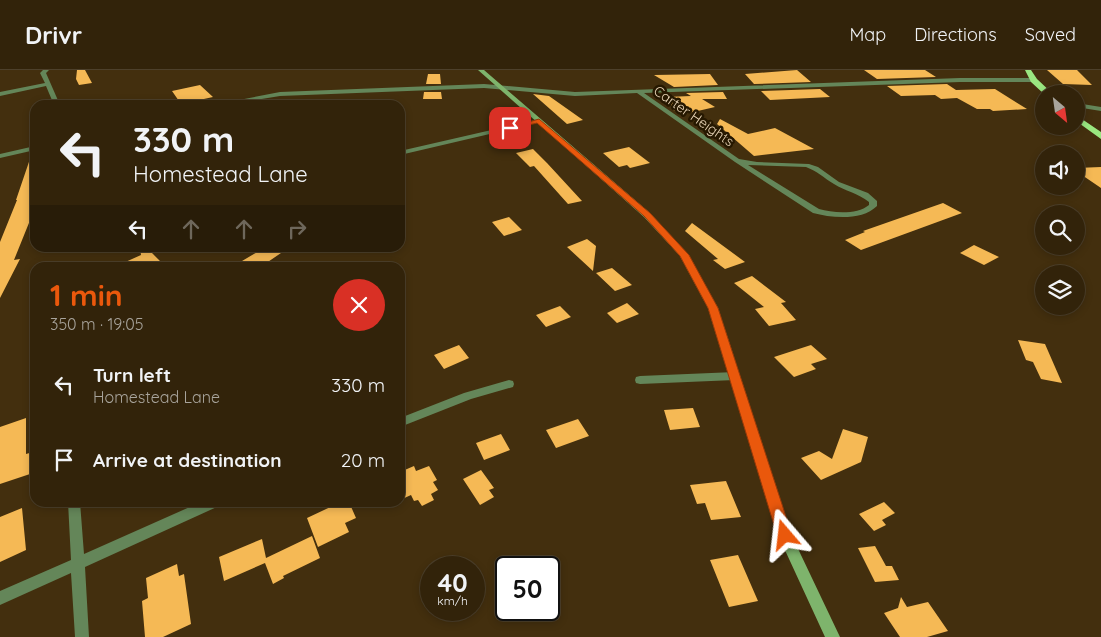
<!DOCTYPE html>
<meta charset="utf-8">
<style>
body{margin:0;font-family:Quicksand,sans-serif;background:#3d2f18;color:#f1f3f6;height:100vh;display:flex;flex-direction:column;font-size:19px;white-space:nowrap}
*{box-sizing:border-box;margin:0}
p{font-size:16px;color:#a8a49c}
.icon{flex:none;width:28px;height:28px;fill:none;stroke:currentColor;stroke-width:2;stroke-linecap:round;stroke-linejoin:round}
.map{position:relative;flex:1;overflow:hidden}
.panel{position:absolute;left:30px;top:192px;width:375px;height:245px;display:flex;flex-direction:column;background:#32230a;border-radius:15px;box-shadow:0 2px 8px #0003,0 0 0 1px #4d402b}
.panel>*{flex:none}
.hud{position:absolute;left:30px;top:30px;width:375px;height:152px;border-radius:15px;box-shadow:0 2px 8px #0003,0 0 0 1px #4d402b;background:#32230a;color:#f1f3f6;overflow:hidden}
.needle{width:32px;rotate:151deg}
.controls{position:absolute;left:1035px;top:15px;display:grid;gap:10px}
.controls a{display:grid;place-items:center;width:50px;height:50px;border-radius:50%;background:#32230a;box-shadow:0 2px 8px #0003,0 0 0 1px #4d402b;font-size:25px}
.speed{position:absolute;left:420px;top:486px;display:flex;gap:10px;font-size:25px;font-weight:700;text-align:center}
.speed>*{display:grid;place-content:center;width:65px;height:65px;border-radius:50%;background:#32230a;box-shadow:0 2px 8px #0003,0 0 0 1px #4d402b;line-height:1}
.speed small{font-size:12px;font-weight:400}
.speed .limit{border:2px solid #111;border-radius:8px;background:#fff;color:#111}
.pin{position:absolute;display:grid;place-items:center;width:42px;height:42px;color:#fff;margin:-21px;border-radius:10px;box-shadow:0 2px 8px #0006}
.me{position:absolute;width:55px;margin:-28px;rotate:343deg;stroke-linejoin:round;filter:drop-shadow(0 0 4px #0008)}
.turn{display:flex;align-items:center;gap:18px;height:105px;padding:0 20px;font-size:22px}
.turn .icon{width:65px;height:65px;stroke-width:2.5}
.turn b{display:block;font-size:35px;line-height:42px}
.lanes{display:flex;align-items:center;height:48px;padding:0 20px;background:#0003;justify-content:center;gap:25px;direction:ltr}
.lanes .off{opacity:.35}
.round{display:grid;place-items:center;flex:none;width:52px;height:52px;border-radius:26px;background:#3d2f18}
.summary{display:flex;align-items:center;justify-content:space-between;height:85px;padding:0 20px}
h1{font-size:30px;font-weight:700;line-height:38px;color:#ea580c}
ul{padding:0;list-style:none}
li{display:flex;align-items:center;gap:15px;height:75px;padding:0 20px}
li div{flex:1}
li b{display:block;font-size:19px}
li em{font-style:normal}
header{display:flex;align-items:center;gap:30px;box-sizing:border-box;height:70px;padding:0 25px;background:#32230a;border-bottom:1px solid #4d402b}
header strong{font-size:24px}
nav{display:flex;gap:28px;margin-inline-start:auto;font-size:18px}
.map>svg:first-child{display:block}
</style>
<header>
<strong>Drivr</strong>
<nav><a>Map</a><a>Directions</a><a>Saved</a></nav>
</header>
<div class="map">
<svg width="1101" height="567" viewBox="0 0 1101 567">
<rect width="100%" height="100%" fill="#432f0e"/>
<!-- building -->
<path fill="#f5b955" d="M77,0h8l7,13 -13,2 -3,-6z
M797,0l14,12 -57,2 -9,-10z
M864,0h61l11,7 -59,2z
M1047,0h30l15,15 -29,-1z
M428,4h12l1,10h-15z
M710,4l8,11 -44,2 -20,-12z
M947,14l9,6 39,-1 32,20 -34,2 -3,-2h-13l-20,-11 -16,1 -6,-4 -34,1 -14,-10z
M200,15l13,12 -32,7 -9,-13z
M820,19l10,8 -60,3 -9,-9z
M424,22h17l1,7h-19z
M723,22l4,7h-25l13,8 -26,6 -2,-3 -13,1 -7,-14 24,-1 -5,-3z
M533,24l16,2 34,24 -16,4z
M720,49l28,15 27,-6 39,21 -60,7 -37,-32z
M629,77l21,16 -20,5 -3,-3 -8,2 -16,-14z
M533,79l14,14 35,38 -14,3 -34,-38 -4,1 -14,-14z
M35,82v56l-21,52 6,-1 -20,39v-56l17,-42h-1l16,-47z
M1101,97v21l-25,-17v-3z
M943,133l19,10 -101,37 -16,-10 20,-8 -2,-1z
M509,147l13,13 -18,6 -12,-14z
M692,153l53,39 -20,7 -12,-9 5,-1 -33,-28z
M587,169l9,7 -3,25 -26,-24z
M974,175l25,12 -15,8 -24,-12z
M140,178h7l20,20h-55l29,-13z
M264,178l17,5 -22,15 -17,-7z
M612,198l20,17 -17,6 -19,-18z
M752,206l34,26 -5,1 15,17 -27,6 -14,-17 9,-2 -30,-24z
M627,233l12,11 -22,9 -10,-10z
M560,236l11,11 -25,10 -10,-12z
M1018,270l27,4 17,39 -21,-4 -8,-17 -7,-2z
M459,275l10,13 -25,11 -10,-14z
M811,275l16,14 -16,5 5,5 -22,8 -20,-20z
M693,338l7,19 -30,3 -6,-20z
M26,348v36l7,-2 -3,22 -30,10v-57z
M578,349l11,17 -33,12 -10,-18z
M843,359l25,8 -7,25 -40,18 -20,-22 18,-7 13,8z
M501,364l9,16 -26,10 -8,-17z
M414,396l2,5 13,-5 8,14 -4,2 5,8 -7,4 3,6 -12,6 -4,-6 -4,1 -3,-6 -11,5v-28z
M481,400l13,18 -5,2 5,7 -14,8 -17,-26z
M726,411l15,36 -30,3 -6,-17 -8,1 -7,-19z
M341,432h8l7,16 -11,5 4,9 -31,15 -11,-29z
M884,432l11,11 -13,7 4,5 -12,6 -15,-17z
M22,438l4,42 -26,12v-45z
M312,466l8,22 -37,18 1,2 -11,6 -8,-21 -41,18 -5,-24 43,-18 4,19z
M875,476l11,20h6l7,14 -24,2 -17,-34z
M738,485l20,46 -29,6 -19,-47z
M177,494l2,12 5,-2 7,50 -28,13h-18l-3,-36 6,-3 -2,-20z
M901,527l6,10 21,-5 20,29 -21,6h-27l-16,-24 14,-5z"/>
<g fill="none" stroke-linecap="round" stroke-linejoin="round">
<!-- service -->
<path fill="#648659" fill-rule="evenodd" d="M1076,33l25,4v4l-25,-4z"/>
<!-- minor -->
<path fill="#648659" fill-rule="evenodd" d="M43,0h6l-3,3 14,32h-6l-8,-19 -46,10v-4l45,-9 -5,-10z
M960,8h74l3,2 -3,2h-74l-316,11 95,66 18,3 52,2 9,3 21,15 29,11 9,8v5c-15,15 -45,12 -64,7l-78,-51 -98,-69 -62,3 -91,-8 -204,8 -54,9h-13l67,-13 204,-8 91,8zM748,95l58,2c11,4 18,11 28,17 11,7 24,9 35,18v3c-12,10 -36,8 -50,4z
M539,49l3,2 -1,1 -141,33v-4z
M35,76v4l-35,8v-4z
M735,302l4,1 1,3 -1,3 -4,1 -95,4 -4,-1 -1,-3 1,-3 4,-1z
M509,310l4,1 1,3 -1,3 -42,12 -71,28v-9l64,-25z
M68,432h12l4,52 117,-52h20l-2,4 -134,61 4,70h-14l-4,-64 -71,32v-14l71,-31z"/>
<!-- secondary -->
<path fill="#7eb46c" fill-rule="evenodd" d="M478,0h6l166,143 38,42 30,53 73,226 49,103h-15l-47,-102 -70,-227 -28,-52 -36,-39z"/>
<!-- trunk -->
<path fill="#9ae780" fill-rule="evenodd" d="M1025,0h6l6,9 16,15h-9l-13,-12z
M1076,45l25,17v7l-25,-18z"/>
</g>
<!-- route -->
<path fill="#ea580c" stroke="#983908" d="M539,49l111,94 39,42 29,53 74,227 -2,5 -5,2 -6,-2 -2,-5 -69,-227 -28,-52 -36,-40 -107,-93 -27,7 -3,-2z"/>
<g text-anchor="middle" stroke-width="5" stroke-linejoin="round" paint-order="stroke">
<!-- far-street labels -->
<g font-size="14" fill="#e9d5b7" stroke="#261800">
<text transform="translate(694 46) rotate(35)" y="5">Carter Heights</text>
</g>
</g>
</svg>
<div class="controls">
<a><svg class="needle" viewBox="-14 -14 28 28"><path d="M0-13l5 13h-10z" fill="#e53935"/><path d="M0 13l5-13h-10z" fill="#a8a49c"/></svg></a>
<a><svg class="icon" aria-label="sound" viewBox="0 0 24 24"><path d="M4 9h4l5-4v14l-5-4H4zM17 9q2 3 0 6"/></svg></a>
<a><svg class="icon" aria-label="search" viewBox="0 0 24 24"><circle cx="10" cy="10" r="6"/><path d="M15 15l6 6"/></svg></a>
<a><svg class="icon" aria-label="layers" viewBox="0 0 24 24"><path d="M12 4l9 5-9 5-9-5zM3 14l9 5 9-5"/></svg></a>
</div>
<div class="speed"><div>40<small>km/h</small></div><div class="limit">50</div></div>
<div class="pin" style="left:510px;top:58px;background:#d93025"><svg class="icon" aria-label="arrive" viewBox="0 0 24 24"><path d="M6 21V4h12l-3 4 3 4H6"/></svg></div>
<svg class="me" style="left:785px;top:465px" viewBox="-20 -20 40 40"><path d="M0-17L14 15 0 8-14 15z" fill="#ea580c" stroke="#fff" stroke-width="4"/></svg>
<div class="hud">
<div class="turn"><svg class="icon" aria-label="left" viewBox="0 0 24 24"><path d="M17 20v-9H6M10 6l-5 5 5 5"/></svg><div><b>330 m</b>Homestead Lane</div></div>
<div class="lanes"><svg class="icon" aria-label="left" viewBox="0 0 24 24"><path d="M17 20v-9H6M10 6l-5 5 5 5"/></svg><svg class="icon off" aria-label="ahead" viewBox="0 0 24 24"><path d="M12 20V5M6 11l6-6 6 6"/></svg><svg class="icon off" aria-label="ahead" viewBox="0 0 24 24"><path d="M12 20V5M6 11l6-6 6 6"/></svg><svg class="icon off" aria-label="right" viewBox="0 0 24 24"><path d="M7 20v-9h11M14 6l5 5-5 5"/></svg></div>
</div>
<section class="panel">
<div class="summary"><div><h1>1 min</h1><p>350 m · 19:05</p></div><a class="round" style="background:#d93025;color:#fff"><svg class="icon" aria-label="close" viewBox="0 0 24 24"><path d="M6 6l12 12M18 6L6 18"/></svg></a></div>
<ul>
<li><svg class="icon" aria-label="left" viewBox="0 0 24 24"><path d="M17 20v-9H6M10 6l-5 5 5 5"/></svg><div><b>Turn left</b><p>Homestead Lane</p></div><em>330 m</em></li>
<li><svg class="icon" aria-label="arrive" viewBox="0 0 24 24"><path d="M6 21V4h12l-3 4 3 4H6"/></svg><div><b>Arrive at destination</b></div><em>20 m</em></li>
</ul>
</section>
</div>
